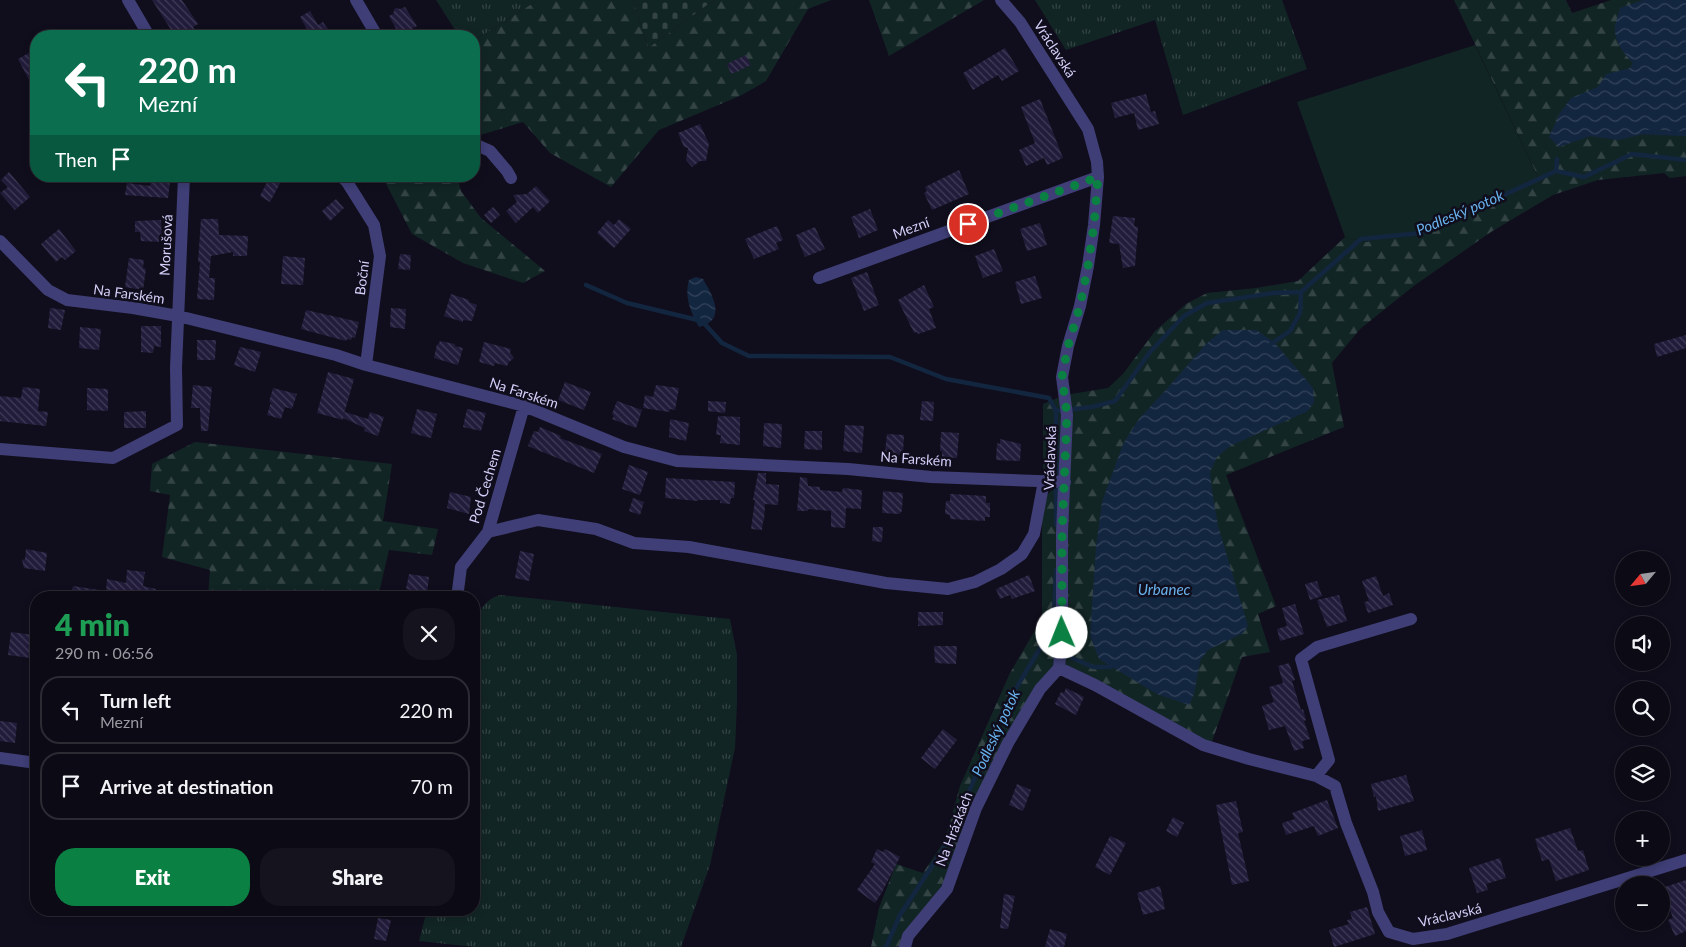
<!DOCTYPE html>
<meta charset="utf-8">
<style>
body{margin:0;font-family:Lato,sans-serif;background:#15131e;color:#f1f3f6;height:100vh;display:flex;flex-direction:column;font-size:19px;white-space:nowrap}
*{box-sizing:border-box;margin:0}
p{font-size:16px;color:#9a9aa0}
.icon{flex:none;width:28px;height:28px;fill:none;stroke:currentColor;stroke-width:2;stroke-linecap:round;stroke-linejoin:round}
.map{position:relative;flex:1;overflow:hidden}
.details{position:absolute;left:30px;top:591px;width:450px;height:325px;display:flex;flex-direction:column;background:#0c0a15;border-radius:20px;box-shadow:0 2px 8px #0003,0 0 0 1px #2c2b34}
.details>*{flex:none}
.hud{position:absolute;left:30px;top:30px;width:450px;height:152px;border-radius:20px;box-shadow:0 2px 8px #0003,0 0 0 1px #2c2b34;background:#0b6e4f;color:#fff;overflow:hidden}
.needle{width:32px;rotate:241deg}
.tools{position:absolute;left:1615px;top:551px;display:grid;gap:10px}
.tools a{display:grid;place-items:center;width:55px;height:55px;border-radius:50%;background:#0c0a15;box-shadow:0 2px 8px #0003,0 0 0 1px #2c2b34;font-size:25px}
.pin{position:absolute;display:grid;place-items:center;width:42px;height:42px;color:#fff;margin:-21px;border:2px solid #fff;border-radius:50%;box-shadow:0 1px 5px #0007}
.me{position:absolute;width:55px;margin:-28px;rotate:359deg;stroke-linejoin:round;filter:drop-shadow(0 0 4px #0008)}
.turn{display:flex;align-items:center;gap:18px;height:105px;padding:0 25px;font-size:22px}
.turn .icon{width:65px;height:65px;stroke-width:2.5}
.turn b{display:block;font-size:35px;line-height:42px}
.then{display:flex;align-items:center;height:48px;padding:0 25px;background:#0003;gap:10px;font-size:19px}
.round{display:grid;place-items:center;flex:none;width:52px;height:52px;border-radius:20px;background:#15131e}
.head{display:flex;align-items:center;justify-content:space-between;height:85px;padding:0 25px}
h1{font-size:30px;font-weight:800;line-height:38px;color:#1e9e55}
.cta{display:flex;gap:10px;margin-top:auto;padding:10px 25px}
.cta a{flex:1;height:58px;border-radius:20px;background:#0b8043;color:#fff;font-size:20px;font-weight:800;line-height:58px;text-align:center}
.cta a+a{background:#15131e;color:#f1f3f6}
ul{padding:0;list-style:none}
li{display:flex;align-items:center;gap:15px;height:68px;margin:0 10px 8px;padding:0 15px;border:2px solid #2c2b34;border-radius:20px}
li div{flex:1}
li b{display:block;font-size:19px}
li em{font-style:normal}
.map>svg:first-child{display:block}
</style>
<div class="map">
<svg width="1686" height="947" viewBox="0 0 1686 947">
<defs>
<pattern id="grass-tufts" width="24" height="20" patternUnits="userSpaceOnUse" patternTransform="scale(1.25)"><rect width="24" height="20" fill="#122525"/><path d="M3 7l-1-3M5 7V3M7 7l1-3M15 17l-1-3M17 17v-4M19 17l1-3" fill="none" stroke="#344445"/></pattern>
<pattern id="forest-firs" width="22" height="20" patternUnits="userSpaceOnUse" patternTransform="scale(1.25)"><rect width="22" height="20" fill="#122525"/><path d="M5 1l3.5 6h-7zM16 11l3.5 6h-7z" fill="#344445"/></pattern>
<pattern id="cemetery-stones" width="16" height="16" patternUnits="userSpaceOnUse" patternTransform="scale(1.25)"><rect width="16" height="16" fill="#122525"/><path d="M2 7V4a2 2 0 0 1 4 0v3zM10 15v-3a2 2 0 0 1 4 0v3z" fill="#344445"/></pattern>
<pattern id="water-waves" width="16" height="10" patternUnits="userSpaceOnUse" patternTransform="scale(1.25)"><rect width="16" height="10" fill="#132640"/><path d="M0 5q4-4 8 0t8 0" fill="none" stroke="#34445c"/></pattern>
<pattern id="building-back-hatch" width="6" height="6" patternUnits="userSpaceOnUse" patternTransform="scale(1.25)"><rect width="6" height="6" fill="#221c3b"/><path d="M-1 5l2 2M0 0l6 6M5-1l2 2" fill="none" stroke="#413c58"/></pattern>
</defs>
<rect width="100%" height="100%" fill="#100e1c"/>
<!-- grass -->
<path fill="url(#grass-tufts)" d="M436,0h102l-64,41v-5h-15z
M1035,0h247l25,69 -124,46 -28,-95 -89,30z
M500,595l230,24 7,36v48l-2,45 -25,117 -29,82h-206l-56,-6 8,-31h47v-278c4,-17 7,-31 26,-37z"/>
<!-- forest -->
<path fill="url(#forest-firs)" d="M538,0h95l15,48 66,-48h117l-23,9 -42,72 -24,14 -83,35 -48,57 -61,-34 -27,-31 -49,15v-58l6,-4 -6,-13v-21z
M869,0h115l-95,56z
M1454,0h112l6,13 39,-13h75v176l-16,2 -6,-5 -66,7 -45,15 -62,37 -76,53 -55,44 -28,34 12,64 -118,48 50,131 -18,8 12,38 -28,5 -32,90 -151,-79 6,-196 -22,1v-69l22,-9 43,-7 15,-14 32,-43 31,-27 21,-11 49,-5 42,-7 47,-44 21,5 149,-48 26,-11z
M382,176h75l4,15 20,27 64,53 -22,12 -60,-20 -51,-29z
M195,442l197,22 -9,57 55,8 -6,26 -43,-5 -11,47h-40l-37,-6 -1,6h-92l2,-27 -48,-13 8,-62 -20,-4 2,-27z
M1063,487l-7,181 -19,21 -92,198 -42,60h-32l8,-39 17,-44 27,9 22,-33 15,-54 50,-113 32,-55v-109c4,-14 5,-19 21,-22z"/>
<!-- cemetery -->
<path fill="url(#cemetery-stones)" d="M633,0h81l-66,48z"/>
<!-- green -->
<path fill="#122525" d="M1475,45l66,138 -114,52 -62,7 -20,-5 -48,-135z"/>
<!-- water -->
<path fill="url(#water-waves)" d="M1643,0h43v135l-25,-5 -43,10 -28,-4 -31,11 -10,-10 11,-24 11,-15 27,-11 8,-13 24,-6 3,-5c-9,-9 -19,-22 -18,-35 0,-6 4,-14 5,-20z
M696,277l7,2c10,17 24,41 -4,48 -8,-14 -15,-30 -10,-47z
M1223,330h33l18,12 39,46 1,14 -6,9 -78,35 -13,11 -7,15 2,19 6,35 30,100 -5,7 -35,17 -8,11 -6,33 -5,11 -32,-11 -58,-35 -9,-23 6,-89 6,-45 21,-58 16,-25 33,-36 34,-39z"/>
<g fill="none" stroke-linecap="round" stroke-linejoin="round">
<!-- stream -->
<path stroke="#132640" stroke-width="4.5" d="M1644,132l42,2
M1556,171l1,-12
M586,285l41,18 75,18 20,22 27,13 141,1 56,22 103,19 7,13
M1271,344l19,-13 10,-18 1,-21
M1056,525v-114l36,-4 23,-6 35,-49 34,-36 23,-13 66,-10 28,-1 60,-53 60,-6 135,-62 28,6 48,-23 54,6
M1042,645l8,3
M1072,658l21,9h18l1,-4
M886,947l14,-32 47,-72 59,-138 36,-60 12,-27 2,-48"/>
</g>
<!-- building -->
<path fill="url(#building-back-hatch)" d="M152,0h30l16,24 -5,3 6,9h-24z
M405,7l12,19 -7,4 4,6h-14l-11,-20 4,-2 2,-6 5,1z
M310,11l8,14 5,-3 6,9 -5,3 1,2h-26l9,-5 -8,-14z
M1005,48l14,23 -17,10 -4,-6 -25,15 -10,-17z
M36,49v44l-18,-34z
M746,55l5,10 -20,9 -4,-10z
M1146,94l5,18 4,-1 4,13 -21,6 -4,-17 -19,5 -4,-15z
M1040,99l23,59 -16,7 -3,-7 -18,8 -7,-16 16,-7 -14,-36z
M700,124l9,20 -3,17h-6l-8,6 -6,-7 2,-12 -4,-1 -6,-14z
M959,170l10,24 -37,16 -8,-17 3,-2 -2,-4z
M9,172l21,25 -15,13 -15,-17 8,-6 -7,-7z
M270,176h14l-14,26 -10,-6z
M151,177l19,4 -2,17 -43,-3 2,-12 23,3z
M536,186l14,15 -12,12 -5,-6 -17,16 -10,-12 11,-9 -4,-7 14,-1z
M336,199l8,9 -14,13 -8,-10z
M493,207l7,8 -9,8 -7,-8z
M870,209l8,21 -19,8 -8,-21z
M1113,216l22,2 -1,8 4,1 -3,39 -12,2 -4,-24 -10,-1z
M201,219h17l1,16 29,1 -1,20h-14v-4l-22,4 -2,22h6l-1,22 -17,-1 3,-37h-2z
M619,219l12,10 -17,19 -17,-15 11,-13 6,5z
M161,220l1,22 -21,-1 -1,-9h-5v-11z
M1040,223l7,22 -20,6 -7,-22z
M777,226l6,14 -7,3 3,6 -25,10 -9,-20z
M815,227l10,22 -20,8 -9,-22z
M59,229l17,22 -11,9 -3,-3 -6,5 -15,-18z
M994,249l9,22 -20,7 -8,-22z
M400,254l11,1 -1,15 -12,-1z
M283,256l22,2 -2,27 -22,-1z
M129,258l15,2 -1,8 3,1 -3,21 -18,-3z
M867,272l12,33 -15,6 -13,-33z
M1035,276l7,22 -21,6 -6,-22z
M924,285l10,22 -5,2 7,19 -18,6 -1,-2 -3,1 -16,-33z
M451,294l18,6v2l8,3 -5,16 -9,-1v2l-19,-6z
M50,308l15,2 -4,20 -13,-2z
M391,308l15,1 -1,20 -15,-2z
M306,310l53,12 -4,16 -3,-1 -1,3 -4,-1 -1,2 -45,-12z
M141,326h20v21l-7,-1 -1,7 -12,-1z
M80,327l21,2 -2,21 -20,-2z
M1686,335v13l-29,9 -3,-13z
M197,340h19l-1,20h-18z
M440,341l15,3v2l8,2 -5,17 -24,-7 3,-14 1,1z
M484,342l27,7 -1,4 4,5 -5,4 -2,4 -12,-3 -1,3 -15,-4z
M240,347l21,5 -6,20 -21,-7z
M328,372l26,7 -10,35 1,-2 23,7 2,-7 14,5 -6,19 -14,-5 1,-3 -22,-10v2l-26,-7z
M565,382l26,10 -7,18 -26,-10z
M193,385l19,2 -4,44h-7l-1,-23h-9z
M656,385l23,3 -4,22 -5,-1 -1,3 -26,-4 2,-13 8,2z
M23,387l17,2 -2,22 10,1 -2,14 -46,-5v-25l21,2z
M87,388l21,1v22l-21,-1z
M273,388l24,6 -5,15 -7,-2 -4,12 -14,-4 4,-13h-2z
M617,401l25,9 -6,18 -24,-9 2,-3 -2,-2z
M708,401l18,1 -1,11 -17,-2z
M922,401l12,1 -1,19 -13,-1z
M417,409l20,5 -6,24 -20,-5z
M467,409l19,4 -5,18 -18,-4z
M146,411v17h-22v-16z
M718,416l22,1v28l-20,-2 1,-8h-5z
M670,419l19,4 -3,18 -17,-4z
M764,423l18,1 -1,24 -18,-2z
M845,425l19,1 -2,27 -19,-2z
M540,427l21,9 -1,2 42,16 -8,19 -66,-27 6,-15 4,1z
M805,431h17v19l-18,-1z
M941,432l18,1 -2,25 -15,-1v-6h-2z
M887,434l17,1 -1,18h-3v2l-11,-1v-2h-4z
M1000,439l21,5 -1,17 -24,-1 1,-17 3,1z
M629,465l19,7 -8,23 -18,-6z
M758,473h8v11l13,1 -1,20 -13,-1 -1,17h-1l-1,9 -11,-1 4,-29h-2z
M800,477l7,1 1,8 12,1v3l22,2 1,-4 19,2 -1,19 -15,-1 -1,20 -14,-1v-16l-23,-2v2h-11z
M666,478l69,4 -1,16h-3l-1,6 -10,-1v-3h-22v1l-33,-3z
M883,491l20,2 -1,18 -3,3 -17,-1z
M450,492l21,5 -2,17 -22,-6z
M950,494l36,2v7h4v14h-5v4l-35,-2v-4l-5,-1 1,-13h4z
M633,498l11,4 -4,13 -11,-4z
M873,527h10l-1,15 -10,-1z
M26,549l21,4 -2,18 -21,-3 -2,-8 3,-1z
M520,551l14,3 -5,27 -14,-3z
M127,570l18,2 -2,14 13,3 -1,8 -30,-4 -1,4 -17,-1v2h-36l2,-12 33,5 1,-12 19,4z
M409,574l20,3 -2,16 -21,-4z
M1029,575l6,16 -23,8 -2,-4 -10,4 -4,-10z
M1376,576l7,20 6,-3 4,12 -25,8 -4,-11 5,-1 -7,-20z
M1317,581l5,15 -12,4 -5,-16z
M1339,595l8,26 -20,6 -10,-27z
M1295,604l9,30 -24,7 -3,-12 10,-3 -5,-18z
M918,612h25v13l-25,1z
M11,632l23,3 -3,23 -23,-3z
M934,646h23l-1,18 -21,-1z
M1289,663l6,17 -3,1 9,29 2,-1 3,11 -2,1 6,18 -8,2 2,7 -10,3 -9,-25 -16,4 -7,-24 12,-4 -5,-15 14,-4 -5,-17z
M1066,688l18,9 -8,18 -21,-11 6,-12 3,1z
M0,721l17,2 -2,20 -15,-2z
M943,729l14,11 -22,29 -14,-11z
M1406,775l8,26 -36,10 -2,-15 -2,1 -3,-13z
M1017,784l14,6 -8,21 -14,-6z
M1327,800l11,28 -20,8 -4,-10 -28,9 -4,-12 13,-4 -3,-6z
M1236,801l7,31 -5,1 11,48 -17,4 -16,-80z
M1173,817l11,6 -7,14 -11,-6z
M1570,828l8,23 5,-1 6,20 -33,11 -7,-22 -7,2 -7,-22z
M1422,830l5,20 -22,6 -5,-20z
M1110,836l16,7 -16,32 -15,-8z
M877,849l6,3 2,-3 15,8 -19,37 -6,9 -18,-13 18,-26 -4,-2z
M1500,858l6,20 -20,6 2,6 -11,3 -8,-25z
M1686,880v51l-11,5 -7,-16 5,-2 -11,-30z
M1160,886l5,23 -22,6 -6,-22z
M1004,894l11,2 -7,33 -8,-1z
M1367,907l8,27 -41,13 -5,-17 20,-6 -2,-4 5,-1 -2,-7z
M378,918l13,2 -5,21 -12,-2z
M1050,929l17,5 -3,13h-19z"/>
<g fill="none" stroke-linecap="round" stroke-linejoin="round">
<!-- minor -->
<path stroke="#3f3e76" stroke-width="12" d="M128,0l21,36
M356,0l21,36
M1001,0l19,22 68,107 9,33 1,15 -4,48 -6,41 -8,40 -12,40 -6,31 5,38 -5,118v100l-3,35
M474,144l16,7 17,20 4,7
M341,176l6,6 27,43 6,31 -14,109
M0,241l48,49 19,10 66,8 45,8 158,39 30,10 158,41 100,41 53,14 171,8 83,8 134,5
M819,278l279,-101
M0,449l113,9 64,-33 -1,-57 8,-192
M488,532l50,-12 58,9 38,14 55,4 197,36 62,6 27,-7 26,-13 21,-15 12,-20 10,-53
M457,598l4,-31 27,-35 36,-126
M1059,668l36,17 108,60 46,14 67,17 19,10 11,37 27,69 5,20 11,20 24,7 34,-5 239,-74
M0,758l36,5
M1316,776l13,-16 -28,-101 16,-12 94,-28
M905,947l3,-11 39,-47 29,-81 32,-65 32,-54 19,-21"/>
</g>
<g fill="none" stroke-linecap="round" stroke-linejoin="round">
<!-- route -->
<path stroke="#0b8043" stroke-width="9" stroke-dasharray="0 16.2" d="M968,224l130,-47 -4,48 -6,41 -8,40 -12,40 -6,31 5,38 -5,118v100"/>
</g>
<g text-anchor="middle" stroke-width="5" stroke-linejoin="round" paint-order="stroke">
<!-- street labels -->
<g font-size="14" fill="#d3cff9" stroke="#100e1c">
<text transform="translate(1055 49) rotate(57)" y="5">Vráclavská</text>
<text transform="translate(911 228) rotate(-20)" y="5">Mezní</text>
<text transform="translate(166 245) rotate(-87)" y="5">Morušová</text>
<text transform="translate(362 278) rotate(-83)" y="5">Boční</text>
<text transform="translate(129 294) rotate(8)" y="5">Na Farském</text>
<text transform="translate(524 393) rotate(18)" y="5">Na Farském</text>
<text transform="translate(1050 458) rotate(-88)" y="5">Vráclavská</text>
<text transform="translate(916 459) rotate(4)" y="5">Na Farském</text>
<text transform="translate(485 486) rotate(-73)" y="5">Pod Čechem</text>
<text transform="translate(954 829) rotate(-69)" y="5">Na Hrázkách</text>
<text transform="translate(1450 915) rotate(-13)" y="5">Vráclavská</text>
</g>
<!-- water labels -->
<g font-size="15" font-style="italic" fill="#68b2ee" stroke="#100e1c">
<text transform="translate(1460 213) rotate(-23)" y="5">Podleský potok</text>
<text x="1164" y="595">Urbanec</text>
<text transform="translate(996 733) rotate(-65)" y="5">Podleský potok</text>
</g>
</g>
</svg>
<div class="tools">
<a><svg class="needle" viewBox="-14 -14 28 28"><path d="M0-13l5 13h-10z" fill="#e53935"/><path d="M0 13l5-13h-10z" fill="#9a9aa0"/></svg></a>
<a><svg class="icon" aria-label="sound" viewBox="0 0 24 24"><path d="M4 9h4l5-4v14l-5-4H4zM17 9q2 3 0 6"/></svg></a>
<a><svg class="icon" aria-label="search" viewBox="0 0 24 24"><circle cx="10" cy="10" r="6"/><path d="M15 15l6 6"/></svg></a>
<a><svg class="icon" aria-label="layers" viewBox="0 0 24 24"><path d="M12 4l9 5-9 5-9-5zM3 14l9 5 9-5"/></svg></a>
<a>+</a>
<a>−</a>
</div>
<div class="pin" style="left:968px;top:224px;background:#d93025"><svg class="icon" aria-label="arrive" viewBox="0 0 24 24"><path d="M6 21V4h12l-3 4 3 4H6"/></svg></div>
<svg class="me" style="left:1062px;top:633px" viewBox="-20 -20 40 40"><circle r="19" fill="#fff"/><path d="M0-13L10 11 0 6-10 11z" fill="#0b8043"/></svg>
<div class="hud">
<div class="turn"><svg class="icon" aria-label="left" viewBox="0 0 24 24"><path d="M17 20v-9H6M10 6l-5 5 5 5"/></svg><div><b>220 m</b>Mezní</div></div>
<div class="then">Then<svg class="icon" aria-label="arrive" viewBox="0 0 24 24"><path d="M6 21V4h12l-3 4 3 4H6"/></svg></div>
</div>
<section class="details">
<div class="head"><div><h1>4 min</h1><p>290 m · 06:56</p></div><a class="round"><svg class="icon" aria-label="close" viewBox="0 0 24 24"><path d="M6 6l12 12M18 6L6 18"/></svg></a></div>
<ul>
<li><svg class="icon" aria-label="left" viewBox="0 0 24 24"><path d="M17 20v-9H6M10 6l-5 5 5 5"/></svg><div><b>Turn left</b><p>Mezní</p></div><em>220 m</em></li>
<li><svg class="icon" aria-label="arrive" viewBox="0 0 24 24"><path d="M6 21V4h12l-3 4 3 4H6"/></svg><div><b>Arrive at destination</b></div><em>70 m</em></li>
</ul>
<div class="cta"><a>Exit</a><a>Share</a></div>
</section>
</div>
